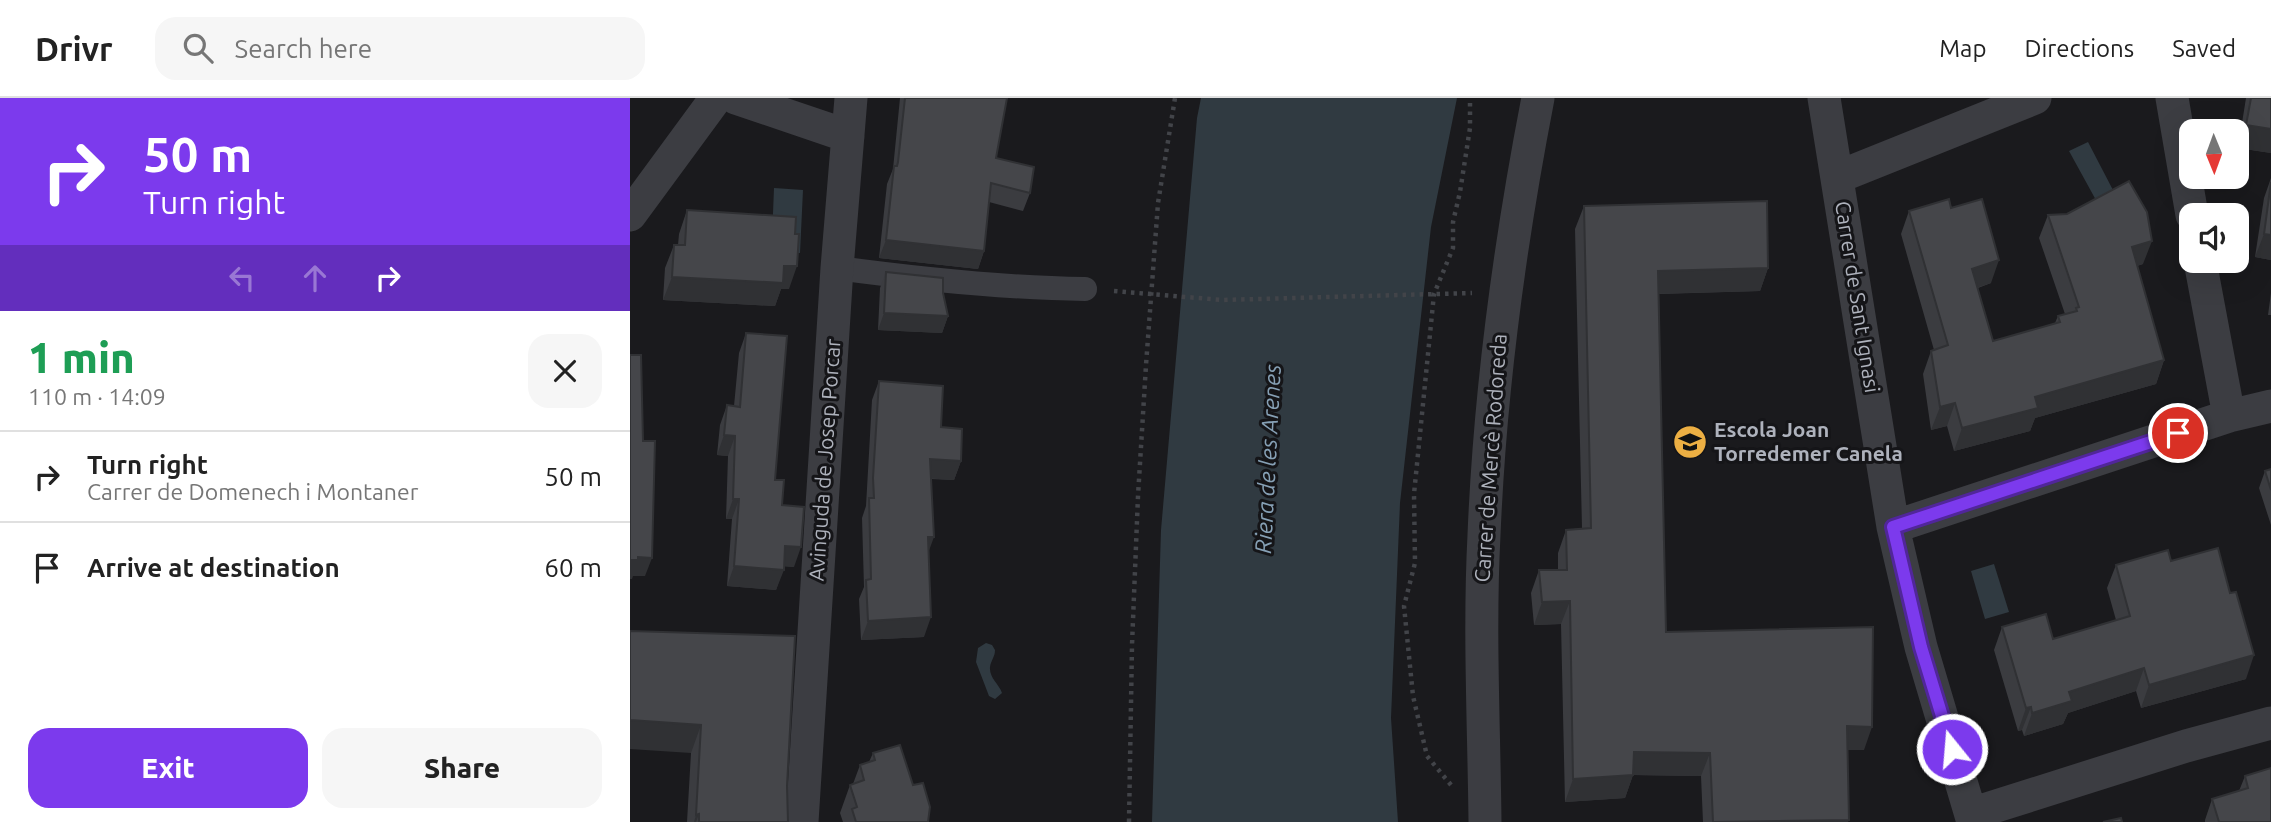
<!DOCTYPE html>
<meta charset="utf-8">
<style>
body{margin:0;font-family:Ubuntu,sans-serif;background:#f6f6f6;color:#222;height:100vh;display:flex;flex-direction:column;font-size:26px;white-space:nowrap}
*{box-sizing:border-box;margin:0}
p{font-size:23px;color:#767676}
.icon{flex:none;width:38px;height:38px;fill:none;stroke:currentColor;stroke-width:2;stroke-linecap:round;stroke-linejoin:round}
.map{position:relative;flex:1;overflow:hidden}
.details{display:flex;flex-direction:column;background:#fff;width:630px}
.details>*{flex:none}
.hud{background:#7c3aed;color:#fff;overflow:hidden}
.needle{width:46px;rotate:179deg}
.controls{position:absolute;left:1549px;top:21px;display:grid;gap:14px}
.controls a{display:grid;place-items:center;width:70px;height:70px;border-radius:14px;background:#fff;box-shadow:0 7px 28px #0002;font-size:35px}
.pin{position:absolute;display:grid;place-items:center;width:60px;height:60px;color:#fff;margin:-30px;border:4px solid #fff;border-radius:50%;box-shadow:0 2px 7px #0007}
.me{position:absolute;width:77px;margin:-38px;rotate:343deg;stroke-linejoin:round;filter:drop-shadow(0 0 5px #0008)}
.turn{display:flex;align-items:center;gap:24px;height:147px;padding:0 28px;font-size:32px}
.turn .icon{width:91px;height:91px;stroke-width:2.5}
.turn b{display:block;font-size:49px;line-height:60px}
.lanes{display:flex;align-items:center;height:66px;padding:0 28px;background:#0003;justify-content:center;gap:35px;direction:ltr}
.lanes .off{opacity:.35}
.round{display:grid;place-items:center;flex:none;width:74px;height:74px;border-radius:21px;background:#f6f6f6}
.summary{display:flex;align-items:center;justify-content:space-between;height:119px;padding:0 28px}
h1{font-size:42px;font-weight:800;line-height:52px;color:#1e9e55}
.action{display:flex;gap:14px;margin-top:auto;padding:14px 28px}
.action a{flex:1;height:80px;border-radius:21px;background:#7c3aed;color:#fff;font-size:28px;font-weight:800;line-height:80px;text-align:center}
.action a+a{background:#f6f6f6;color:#222}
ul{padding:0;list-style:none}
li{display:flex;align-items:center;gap:21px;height:91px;padding:0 28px;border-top:2px solid #e0e0e0}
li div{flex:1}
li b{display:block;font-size:26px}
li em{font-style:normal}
header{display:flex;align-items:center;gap:42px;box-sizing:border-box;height:98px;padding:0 35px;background:#fff;border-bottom:2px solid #e0e0e0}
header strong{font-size:33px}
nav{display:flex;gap:38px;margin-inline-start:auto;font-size:24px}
.search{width:490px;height:63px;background:#f6f6f6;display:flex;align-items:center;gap:18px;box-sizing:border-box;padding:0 24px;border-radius:21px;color:#767676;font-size:26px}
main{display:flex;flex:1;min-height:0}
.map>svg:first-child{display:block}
</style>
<header>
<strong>Drivr</strong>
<div class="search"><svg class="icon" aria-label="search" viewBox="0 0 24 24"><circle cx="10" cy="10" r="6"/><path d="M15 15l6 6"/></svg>Search here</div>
<nav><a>Map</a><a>Directions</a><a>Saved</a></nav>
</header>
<main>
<section class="details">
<div class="hud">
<div class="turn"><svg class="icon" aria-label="right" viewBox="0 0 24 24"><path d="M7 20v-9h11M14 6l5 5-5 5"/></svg><div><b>50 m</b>Turn right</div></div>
<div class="lanes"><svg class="icon off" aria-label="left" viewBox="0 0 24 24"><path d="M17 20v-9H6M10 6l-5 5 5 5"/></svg><svg class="icon off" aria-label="ahead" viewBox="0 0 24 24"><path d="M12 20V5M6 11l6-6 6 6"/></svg><svg class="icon" aria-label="right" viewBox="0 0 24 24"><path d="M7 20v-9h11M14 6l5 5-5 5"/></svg></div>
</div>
<div class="summary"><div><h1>1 min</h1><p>110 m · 14:09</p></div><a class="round"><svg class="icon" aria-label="close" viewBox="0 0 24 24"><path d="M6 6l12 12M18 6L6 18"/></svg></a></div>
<ul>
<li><svg class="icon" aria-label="right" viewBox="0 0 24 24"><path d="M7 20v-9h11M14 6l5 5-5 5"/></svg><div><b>Turn right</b><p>Carrer de Domenech i Montaner</p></div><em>50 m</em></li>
<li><svg class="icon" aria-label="arrive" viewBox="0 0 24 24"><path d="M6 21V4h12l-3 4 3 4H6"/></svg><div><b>Arrive at destination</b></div><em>60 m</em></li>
</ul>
<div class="action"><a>Exit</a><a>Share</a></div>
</section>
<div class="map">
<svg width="1641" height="724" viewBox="0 0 1641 724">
<rect width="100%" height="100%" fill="#1a1a1d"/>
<!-- water -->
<path fill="#303a41" d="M571,0h256l-26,129 -31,276 -9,215 7,104h-246l9,-292 36,-412z
M1458,44l26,50 -17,10 -28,-51z
M144,90l29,2 -3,63 -13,-1 -15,-13z
M1364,466l15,48 -24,7 -14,-48z
M356,545l6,2 3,5c0,7 -4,10 -5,17 -1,11 9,17 12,26l-7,6 -6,-3 -13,-34 2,-14z"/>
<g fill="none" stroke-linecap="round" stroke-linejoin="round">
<!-- path -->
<path stroke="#424449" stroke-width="4.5" stroke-dasharray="3.5 5" stroke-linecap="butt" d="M484,193l108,9 250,-7
M821,687l-24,-29 -14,-60 -9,-90 11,-43 -1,-69 20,-200 19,-46v-26l7,-30 10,-64v-30
M499,724l3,-177 6,-149 8,-131 12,-162 17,-105"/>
<!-- pedestrian -->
<path stroke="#3c3d42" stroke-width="24" d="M207,170c82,11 165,20 248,21"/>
<!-- minor -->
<path stroke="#3c3d42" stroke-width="33" d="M106,0l112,38
M1194,0l69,429 28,120 52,175
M1542,0l20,117
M1208,79l197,-79
M0,117l86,-117
M1570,163l29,155
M1263,429l336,-111 42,-10
M1341,716l215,-68 85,-23
M172,724l35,-554 14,-170
M855,724c-1,-96 -6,-191 -1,-287 6,-147 26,-293 54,-437"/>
</g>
<!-- wall -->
<path fill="#3b3c40" d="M270,0h107l-11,60 34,35 -7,18 -34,-9 -5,49 -6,18 -99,-11 8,-74 6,-15z
M1616,0h25v55l-33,-5z
M1641,80v82l-16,-3 9,-59z
M954,108l184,62 -8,23 -101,3 7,338 198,118h-16v72h-145l-2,-46 -68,-1 -8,23 -60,4 -4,-178 -27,1 -3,-32 8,-23h19v-17l8,-23 16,-2 -7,-299z
M1321,110l40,75 -13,5 15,53 62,-18 3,-7 7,-2 -26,-76 9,-23 95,49 -6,2 27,94 -8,24 -121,34 -5,13 -76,20 -7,-25 -16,4 -8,-56 8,-23 3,-1 -33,-116 8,-23z
M57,112l102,79h-8l-6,17 -112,-6 2,-32 9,-23h4l1,-11z
M256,174l57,21 5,23 -6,17 -64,-3 2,-42z
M1641,195v22h-3z
M116,235l29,147 7,25 12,62 -10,-1 -8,24 -49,-4 5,-67h-6l2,-63 -11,-1 3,-30 7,-20 7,1 5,-53z
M249,283l62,46 20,34 -7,19 -23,-1 -7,158 -63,3 -2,-41 5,-12 -2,-69 4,-12 6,-106z
M1641,371v56l-12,-37 6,-17z
M1541,463l75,118 -105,29 -5,-17 -68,22 -5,11 -39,12 -2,-6 -4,1 -24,-81 8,-23 51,12 63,-19 -9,-32 9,-23z
M0,533l157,155 1,36h-101l4,-69z
M243,655l40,32 15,37h-85l-3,-9 10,-28 3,-1 7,-19 9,-3z
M1615,678l26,46h-66v-2l7,-21 27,-8z"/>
<!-- shaded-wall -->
<path fill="#303134" d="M1616,27l25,4v24l-33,-5z
M1634,136l7,1v25l-16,-3z
M256,142l98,11 -6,18 -99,-11z
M1522,143l-9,23 -20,6 9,-23z
M1369,162l-8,23 -27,9 8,-23z
M154,168h13l-8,23h-8l-6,17 -112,-6 9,-23z
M1138,170l-8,23 -110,3 8,-23z
M254,215l64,3 -6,17 -64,-3z
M1534,262l-8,24 -121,34 -5,13 -76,20 8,-23 73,-31z
M1325,305l-8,23 -16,4 9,-23z
M94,337l11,1 -7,20 -11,-1z
M300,361l31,2 -7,19 -31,-2z
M103,401h6l-7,20h-6z
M298,439h6l-7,19z
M155,448l16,1 -7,20 -16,-1z
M8,459l14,1 -7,18h-12l-1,3h-2v-19z
M104,468l50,4 -8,20 -49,-4z
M940,503l-9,23 -27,1 8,-23z
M301,519l-7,20 -63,3 7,-19z
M1624,557l-8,24 -105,29 8,-23z
M1514,570l-8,23 -68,22 -5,11 -39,12 8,-23 37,-21z
M1401,609l-9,23 -4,1 8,-23z
M0,622l71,5 -10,28 -61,-4z
M1217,628l25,1 -8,23h-25z
M1004,654l76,1 -9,23 -68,-1 -8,23 -60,4 8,-23z
M69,716l-3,8h-2l2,-7z
M1219,722l-1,2h-108z"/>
<!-- building -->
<path fill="#45464a" stroke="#303134" stroke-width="2" d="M275,0h102l-11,60 38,9 -4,26 -39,-10 -7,68 -98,-11 8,-74h3l1,-4z
M1621,0h20v31l-25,-4z
M1499,83l18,31 5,29 -20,6 32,113 -129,37 3,11 -76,20 -7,-25 -15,4 -9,-56 17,-6 -39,-134 40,-12 2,9 31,-9 17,61 -27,9 21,72 67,-19 -2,-6 19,-5 -1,-3 3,-1 -31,-92 19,-1z
M1641,84v53l-7,-1z
M1137,103l1,67 -110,3 8,361 207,-5 -1,100 -25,-1 2,94 -136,2 -3,-69 -76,-1 -1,23 -60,4 -3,-178 -28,1 -3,-32h28l-1,-40 25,-2 -7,-322z
M57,112l109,7 -1,17h4l-2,32h-13l-1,17 -111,-6 2,-32h11z
M256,174l57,6v15l5,23 -64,-3z
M116,235l41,3 -12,144h9l-2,25 22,2 -3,40 -16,-1 -1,24 -50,-4 5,-67h-6l2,-63 -11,-1 3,-30 13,2z
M0,257h11l2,86h12l-3,117 -14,-1v3h-8z
M249,283l64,5 -2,41 21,2 -1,32 -31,-2 4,78h-6l3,80 -63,4 -2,-41 5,-1 -2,-81h5l-1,-20z
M1641,371v21l-6,-19z
M1588,450l12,45 6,-1 18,63 -105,30 -5,-17 -75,24 3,9 -40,12 -1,-6 -5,1 -24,-81 44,-13 7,25 77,-23 -14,-51 52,-15 3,11z
M0,533l165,5 -8,150 1,36h-89v-8l-3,1 5,-90 -71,-5z
M270,647l13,40 10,-2 7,24 -2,15h-72l-4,-13 5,-2 -7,-22 14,-5 -4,-15 15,-5 -2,-7z
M1641,670v54h-52l-7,-23 36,-11 -3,-12z
M1491,720l1,4h-19z"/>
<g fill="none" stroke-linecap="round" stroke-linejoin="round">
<!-- route casing -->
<g stroke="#51269a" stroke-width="18">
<path id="route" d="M1322,651l-31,-102 -28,-120 285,-94"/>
</g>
<!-- route -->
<use href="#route" stroke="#7c3aed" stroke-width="12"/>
</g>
<!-- icons -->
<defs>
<g id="school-disc" transform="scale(1.75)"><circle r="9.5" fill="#ecaf43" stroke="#151518"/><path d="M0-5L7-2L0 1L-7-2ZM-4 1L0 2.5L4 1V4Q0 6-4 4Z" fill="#111"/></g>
</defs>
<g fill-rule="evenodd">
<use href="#school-disc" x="1060" y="344"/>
</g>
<g text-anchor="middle" stroke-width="6" stroke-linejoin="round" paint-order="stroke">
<!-- street labels -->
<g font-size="21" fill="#aeb2bc" stroke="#151518">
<text transform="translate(1227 199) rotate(81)" y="7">Carrer de Sant Ignasi</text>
<text transform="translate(861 360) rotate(-86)" y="7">Carrer de Mercè Rodoreda</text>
<text transform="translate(195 362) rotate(-86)" y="7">Avinguda de Josep Porcar</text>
</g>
<!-- poi labels -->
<g font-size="21" font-weight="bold" fill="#aeb2bc" stroke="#151518" text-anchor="start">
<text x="1084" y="339">Escola Joan<tspan x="1084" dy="24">Torredemer Canela</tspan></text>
</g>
<!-- water labels -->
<g font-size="23" font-style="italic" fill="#86a0b5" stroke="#151518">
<text transform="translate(638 361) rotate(-87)" y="8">Riera de les Arenes</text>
</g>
</g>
</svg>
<div class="controls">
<a><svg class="needle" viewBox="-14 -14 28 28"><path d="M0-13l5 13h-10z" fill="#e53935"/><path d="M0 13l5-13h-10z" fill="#767676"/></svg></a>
<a><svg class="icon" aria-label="sound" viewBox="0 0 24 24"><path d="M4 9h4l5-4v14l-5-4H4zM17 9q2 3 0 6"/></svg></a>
</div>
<div class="pin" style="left:1548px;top:335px;background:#d93025"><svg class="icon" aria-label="arrive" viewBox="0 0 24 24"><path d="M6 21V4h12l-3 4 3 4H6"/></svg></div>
<svg class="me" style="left:1322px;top:651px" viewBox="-20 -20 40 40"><circle r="17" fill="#7c3aed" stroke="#fff" stroke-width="3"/><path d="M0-11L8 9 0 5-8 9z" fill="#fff"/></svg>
</div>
</main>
